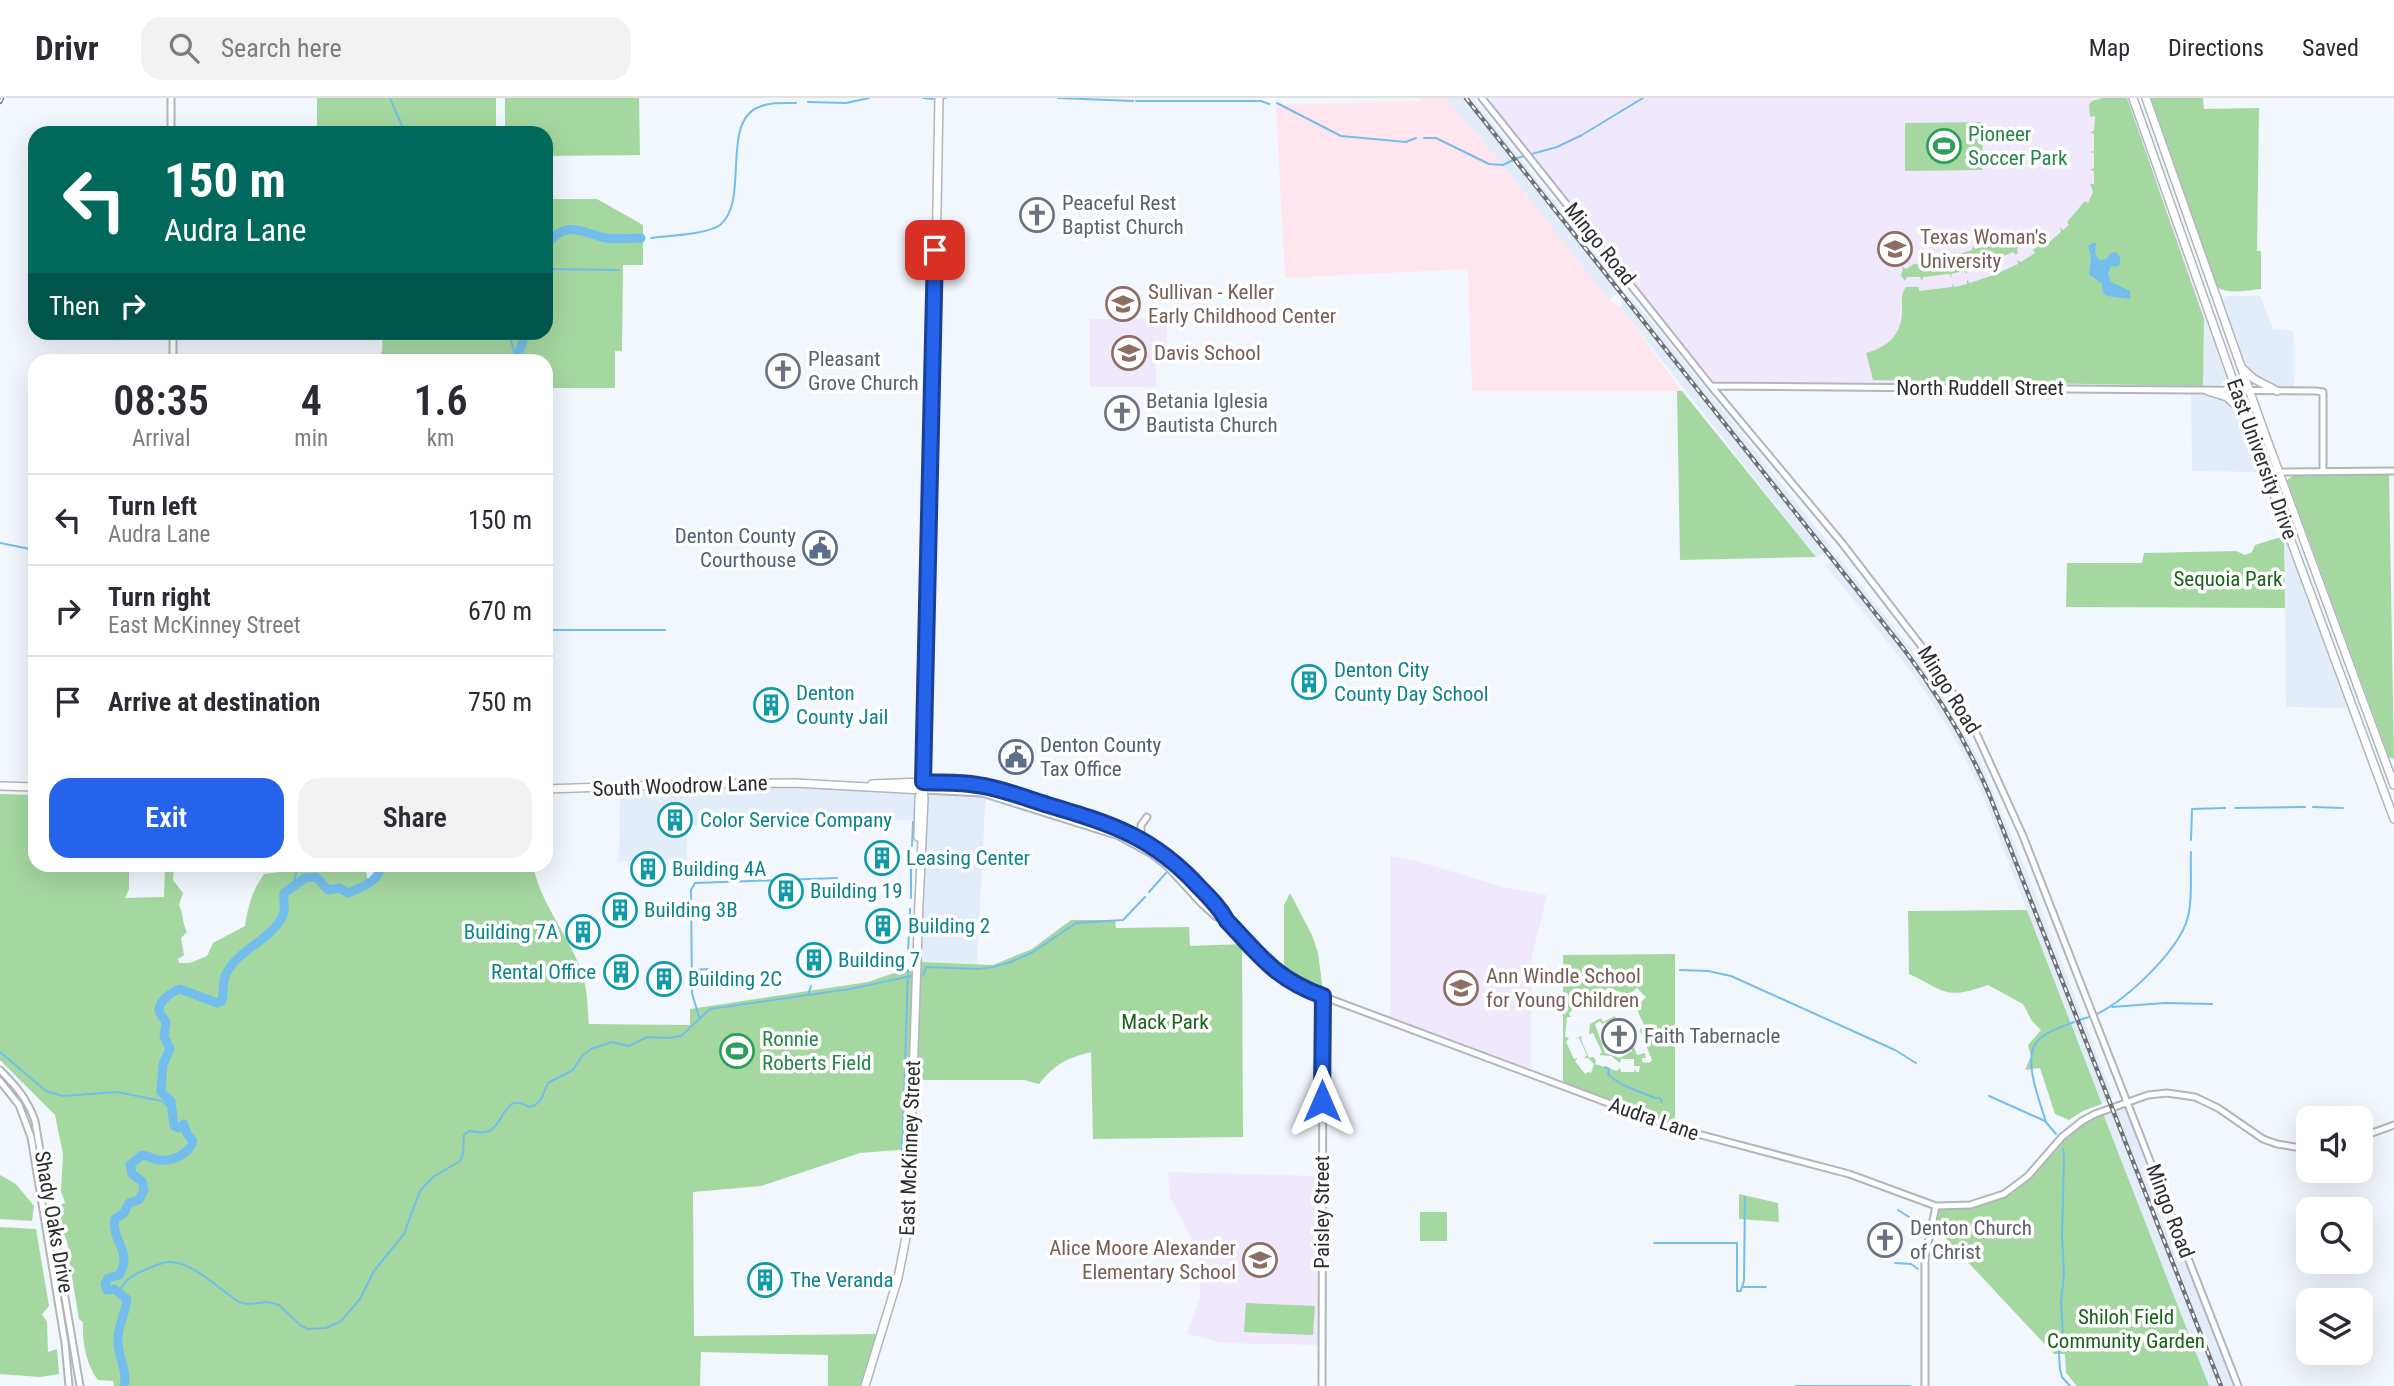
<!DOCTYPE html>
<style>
body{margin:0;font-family:"Roboto Condensed",sans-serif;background:#f2f2f3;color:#2b2b33;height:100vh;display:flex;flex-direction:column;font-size:26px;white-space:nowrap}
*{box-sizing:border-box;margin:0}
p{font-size:23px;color:#7c7c81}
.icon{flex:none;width:38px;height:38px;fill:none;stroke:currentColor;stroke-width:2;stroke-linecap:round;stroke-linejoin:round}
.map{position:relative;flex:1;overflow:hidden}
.side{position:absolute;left:28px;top:256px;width:525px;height:518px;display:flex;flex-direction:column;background:#fff;border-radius:21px;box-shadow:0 7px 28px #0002}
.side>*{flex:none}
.guide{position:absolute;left:28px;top:28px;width:525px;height:214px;border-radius:21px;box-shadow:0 7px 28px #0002;background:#00695c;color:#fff;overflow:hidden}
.tools{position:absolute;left:2296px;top:1008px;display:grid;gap:14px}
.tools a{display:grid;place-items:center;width:77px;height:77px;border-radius:14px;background:#fff;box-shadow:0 7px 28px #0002;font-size:35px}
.pin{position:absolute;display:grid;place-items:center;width:60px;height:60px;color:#fff;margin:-30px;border-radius:14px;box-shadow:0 4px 10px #0006}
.me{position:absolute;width:77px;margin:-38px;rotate:0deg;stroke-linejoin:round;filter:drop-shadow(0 0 5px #0008)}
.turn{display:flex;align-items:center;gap:24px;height:147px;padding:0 21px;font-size:32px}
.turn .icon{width:91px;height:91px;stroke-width:2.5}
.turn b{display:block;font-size:49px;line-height:60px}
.then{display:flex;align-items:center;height:66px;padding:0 21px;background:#0003;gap:14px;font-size:26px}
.eta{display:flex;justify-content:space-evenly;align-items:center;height:119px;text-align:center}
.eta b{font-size:42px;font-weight:600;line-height:49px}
.button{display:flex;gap:14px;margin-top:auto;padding:14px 21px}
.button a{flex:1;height:80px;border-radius:21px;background:#2563eb;color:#fff;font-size:28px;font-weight:600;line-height:80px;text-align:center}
.button a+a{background:#f2f2f3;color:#2b2b33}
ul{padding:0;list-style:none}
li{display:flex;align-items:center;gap:21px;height:91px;padding:0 21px;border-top:2px solid #e1e1e2}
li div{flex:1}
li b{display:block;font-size:26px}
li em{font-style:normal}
header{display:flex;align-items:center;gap:42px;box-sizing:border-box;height:98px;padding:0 35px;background:#fff;border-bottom:2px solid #e1e1e2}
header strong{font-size:33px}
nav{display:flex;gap:38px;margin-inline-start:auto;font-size:24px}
.search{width:490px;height:63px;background:#f2f2f3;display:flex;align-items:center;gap:18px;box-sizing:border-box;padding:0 24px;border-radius:21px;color:#7c7c81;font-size:26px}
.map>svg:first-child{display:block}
</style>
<header>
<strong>Drivr</strong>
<div class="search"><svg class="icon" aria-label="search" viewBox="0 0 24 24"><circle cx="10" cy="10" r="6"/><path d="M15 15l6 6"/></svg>Search here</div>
<nav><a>Map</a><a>Directions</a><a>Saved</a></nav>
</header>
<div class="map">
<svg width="2394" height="1288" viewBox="0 0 2394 1288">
<rect width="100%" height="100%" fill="#f2f7fd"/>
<!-- built -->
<path fill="#e3edf9" d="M1446,0h27l150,191 -14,11 -106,-135z
M2227,198h33l13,33 20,2 1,56 -18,-1 -16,-4 -14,-14 -23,-65v-4z
M1630,199l31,36 170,213 -5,7 -10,4 -196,-250 3,-6z
M2204,215l23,66 -7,7h-17z
M2191,295l32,4 16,15 22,60 -69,-1z
M2284,438l64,172 -62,-1z
M1838,458l83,106 39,61 22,42 44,105 88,228 -12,6 -121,-313 -24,-49 -31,-49 -21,-29 -79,-98z
M886,684l100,5 -9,177 -55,-2 -5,9 1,-151 -231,5v35l-68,1 1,-74 241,-1z
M2127,1003l111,285h-29l-107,-275z"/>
<!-- industrial -->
<path fill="#ffe5ee" d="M1420,0h26l57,67 106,135 11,7 62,84h-210l-4,-122 -183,9 -9,-173 143,-4z"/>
<!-- education -->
<path fill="#f0e9fe" d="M1492,0h637l75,215 -1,73 -489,-4 -222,-276z
M1090,221h77v36l-11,1v31h-66z
M1390,758l27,5 86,26 44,8 -15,60 -1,120 -141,-55z
M1168,1074l154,4 -1,169 -99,-2 -35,-9 13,-37 1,-30 -6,-21 -25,-49z"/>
<!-- green -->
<path fill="#a5d8a1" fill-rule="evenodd" d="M317,0h179v35h-179z
M505,0h134l1,57 -94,1v-23h-41z
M2103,0h24l77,221 -1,67 -330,-6 -7,-27c23,-6 37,-20 36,-45 0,-8 -1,-14 4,-21h13v4l33,-4 1,-4 1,4 13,-3v-4l3,3 26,-9 -1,-3 3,2 20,-9 -1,-4 4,2 14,-9 -2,-3 11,-8 3,2 14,-12 -1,-5 3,3 6,-5 -2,-3 18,-21 3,2 5,-11 -3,-8h4v-13l-4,-1 4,-2v-15l-4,-1 4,-1v-17l-4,-2 4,-1 1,-15 -5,1 -1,-12 3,-4z
M2151,0h52l1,11 55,-1 -2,143h4v38c-14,1 -32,6 -44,-2z
M1982,24l1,48 -78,1v-48z
M597,101l46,26v40h-20l-1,86h-7v37h-69v-28h-168l4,-9 1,-18 163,-1v-133z
M2023,139l6,4 -1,6 -3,-3 -8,5 1,4 -2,2 -3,-3 -21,9 1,5 -3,-3 -23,7v4l-3,-3 -13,3 1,4 -3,-4 -26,3 -1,4 -2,-4h-13l-2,4 -4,-5 2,-9 3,2 8,-5 16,-2 1,-4 3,3 20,-6v-4l2,4 16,-5 1,-4 2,3 12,-3 1,-4 2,3 20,-4v-3l2,3 11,-1z
M1677,293h5l134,166 -136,3z
M2389,375l5,286 -5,-2 -102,-277 7,-5z
M2284,438l1,72 -219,-1 1,-44h75l2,-10 92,-2 9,4 7,-3 3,-7z
M0,696l35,1v69l94,1v24l-4,9 39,-1 1,-32h9l-1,15 10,13 -4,12c5,10 3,18 8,27l-6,6 3,17 -6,4 1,4h11l17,-7 6,-13 32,-17c3,-20 7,-35 19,-52l23,-3 3,-6h75l3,18 11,-8 2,-10h152c7,38 35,69 48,105 7,18 6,36 8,54l101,1v-16l178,-27 32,-11h16l5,-9 72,3 39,-16 39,-29h44l1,8 73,-1 1,19 52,-2 1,193 -150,2 -2,-87c-24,6 -36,12 -52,32l-15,-4h-111l-2,69 -51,4 -99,33 -68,6 1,144 187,-2 -16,52h-37v-31l-127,-3 -1,34h-586l-1,-5 -15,-1c-12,-15 -16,-39 -15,-58l-4,-3 -10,-60c2,-21 -13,-31 -9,-54l5,-2 -4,-12 2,-37 -8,-39 -55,-55z
M1290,795l22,42 6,18 5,38 -39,-18v-68z
M2027,812l75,194 -19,7 -14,9 -14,-6 -15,-46 -15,2 6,-14 -3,-11 13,-15 -9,-9 -9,-17 -35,-19c-43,15 -41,7 -79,-11l-1,-63z
M1675,856v174l-112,-41v-132zM1609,890l17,6 5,5 3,-3 -2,-4 5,-4 9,9 -5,5 -3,-2 -6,6 3,-1 9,20 -4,5 12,30 -3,3 -7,-1v-4h4l-1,-5 -8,2 -3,-8 -3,1 1,3 -12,7 -15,-5 -10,-29 5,-3 2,3 14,-6 -1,-2 -12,6 -2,-4 -11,6 -1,10 4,-1 9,19 -3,3 12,1 9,7 1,-4h13v7h6l-1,6h-3l-1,-4 -1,4h-13l-1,-4 -3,3 -22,-7 1,-4 -3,-3 -4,1 -8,-19 1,-3 -7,3 4,-1 8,17 -3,3h4l6,6 -3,9 -3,-1 -3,2 -10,-13 3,-3 -4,1 -8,-17 3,-4 -4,-1 2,-20h4l-2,-3 5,-7 12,-9 3,3v-4z
M2102,1013l107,275h-132l-11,-13 -1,-19h-11l-121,-129 3,-19 50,-5 33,-16 43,-48z
M0,1077l16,9 18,22 -2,15 -32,-2z
M1739,1096l39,9 1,19 -40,-3z
M1420,1114h27v29h-27z
M0,1129l36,2 13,77 -7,8 5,8 1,30 9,-3 2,25 -19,3 -40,-3z
M1246,1205l69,3 -2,29 -69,-3z"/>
<!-- water -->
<path fill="#74beed" d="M2092,145h4l-1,11 4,6 8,-1 2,-5 7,-2 4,5v7l-4,3 -5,-1 -3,8 3,8 19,9v8l-23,-3 -4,-3 -1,-9 -13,-10 2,-18 -3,-10z"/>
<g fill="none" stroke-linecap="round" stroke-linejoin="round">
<!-- stream -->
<path stroke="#74beed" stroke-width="2" d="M390,0l15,35
M923,0l10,1
M944,0h2
M1058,0l75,3
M1136,3h125l8,3
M808,4l38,1 23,-5
M1277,5l64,33 65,6 10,-4
M1424,40h12l53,26 14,1 14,-7 40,-11 25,-12 61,-37
M651,140c17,-2 57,-4 69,-13 30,-24 0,-103 39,-118 12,-5 24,-4 37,-4
M546,171l73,1
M509,234l7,28
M0,445l35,7
M546,532h119
M2313,709l30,1
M2235,710l70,-1
M2191,742l1,-31 33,-1
M912,748l1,-24
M293,790l5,-24
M1149,794l17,-19
M911,800v-30
M908,856l2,-45
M691,872l19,-1
M1680,872l28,1 23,5 164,74 21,13
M923,878l3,-9 52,2 15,-2 18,-5 22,-10 43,-29 47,-3 22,-23
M808,897l3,-9
M2112,909l53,-4 47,1
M2097,916c30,-15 82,-63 91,-97 5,-19 2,-44 3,-65
M699,919l-7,-24 -1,-103 4,-7 142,-5
M2079,922l10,-3
M0,954l46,39 17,5 54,-4 45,9 10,9
M905,966l3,-94
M1605,969l4,2 -1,6 15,10 32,13h5l2,4
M1989,998l56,25 11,13
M2046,1024c-6,-20 -23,-61 -10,-79 8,-11 26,-16 38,-21
M2063,1051l1,8 -2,80 2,37 -3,28 2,34 -4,18 1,15 2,8 8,9
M902,1053l3,-80
M1898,1112l19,12
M1916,1137l3,-17
M1654,1145h83v48h4
M1895,1165l16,1 7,5
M1743,1189h23
M1741,1192l3,-9 1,-84
M119,1195c3,-11 12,-17 23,-22 9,-3 16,-8 26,-9 23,-2 52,28 71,40l9,2 20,-2 11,3 21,20 8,4 18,-1 15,-7 19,-22 14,-28 30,-37 16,-43 13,-14 27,-16 3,-7 1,-19 5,-4c7,0 15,4 22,-1 14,-9 14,-38 38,-23 13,-2 14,-14 19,-24l25,-13 9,-14 9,-7 21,-7 17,4 18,-9 21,1 13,-2 29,-27 140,-20 61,-13
M1796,1288h114"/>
<!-- river -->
<path stroke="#74beed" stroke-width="9" d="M546,148c20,-28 34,-13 61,-8 11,2 23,0 34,0
M516,262l10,-28
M124,1288c4,-15 -6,-29 -6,-44 -1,-16 8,-29 9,-43l-13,-10 -7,1 -2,-6 3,-6 11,-3c15,-24 -9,-35 -4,-56l9,-6 5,-10 10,-3 5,-10 -2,-9 -10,-7 -2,-9 12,-10c7,1 11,4 17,5 14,2 31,-7 34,-19l-6,-7 -3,-10 -5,4 -5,-2 -3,-25 -10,-9 2,-28 7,-15 -6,-13 2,-14c-1,-2 -7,-9 -7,-11 -1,-9 13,-20 21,-22l37,14 5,-2c2,-9 0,-17 4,-27 12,-25 47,-35 57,-59 3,-8 0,-14 1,-22l21,-15 11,-1 12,13 11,-2 9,5c14,-6 33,-12 33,-29"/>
<!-- minor casing -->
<g stroke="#b1b6bc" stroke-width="9">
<path id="minor" d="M171,0v35
M1482,0l229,288 131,157 90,117 41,66 50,110 215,550
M173,234v28
M1711,288l605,5 7,1v80
M2280,374l114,-1
M923,684l31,1 37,5 107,32 43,18 39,28 90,101 14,12 22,11 369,138 174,46 87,32 34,-1 34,-11 24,-18 34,-39 20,-16 13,-7 53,-19 19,-2 28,4 23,11 45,31 14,5 31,5
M923,692l59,3 137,43 31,17 16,12 36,39 13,12 12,5
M1141,740v-13l6,-8
M0,972c16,16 28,30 35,51l45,265
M0,983l19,24 12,32 34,206 4,43
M2361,1039l33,-12
M1322,1288l1,-390
M1925,1288v-128l11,-52"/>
</g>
<!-- major casing -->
<g stroke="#b1b6bc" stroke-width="10">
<path id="major" d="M2133,0l130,367 131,354
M2146,0l117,331 131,356
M2243,271l11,10 23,12
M2208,293l19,6 15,14
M872,686l51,-2
M0,688l35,1
M546,691l146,-5 103,-1 128,7
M918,739l1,-39 3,-8
M919,805l5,-105 -1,-8 9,-312 7,-380
M865,1288l33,-108 10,-51 11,-326"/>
</g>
<!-- minor -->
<use href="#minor" stroke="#fff" stroke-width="5"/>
<!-- major -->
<use href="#major" stroke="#fff" stroke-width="7"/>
<!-- rail casing -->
<g stroke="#707376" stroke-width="4.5">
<path id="rail" d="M1466,0l437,550c34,45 64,94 86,146l232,592
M0,4l2,-4"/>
</g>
<!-- rail -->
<use href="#rail" stroke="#fff" stroke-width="2" stroke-dasharray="5" stroke-linecap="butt"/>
</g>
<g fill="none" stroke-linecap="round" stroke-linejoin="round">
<!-- route casing -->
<g stroke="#184099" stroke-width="18">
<path id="route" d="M935,152l-12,532c18,1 36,0 54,3 24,3 48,13 71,20 64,19 106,32 152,83 10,10 20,20 27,33 33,34 48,58 96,75l-1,105"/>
</g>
<!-- route -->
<use href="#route" stroke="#2563eb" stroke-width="12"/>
</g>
<!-- icons -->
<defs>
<g id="stadium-ring" transform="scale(1.75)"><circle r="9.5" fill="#fff" stroke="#2e9e5b" stroke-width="1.5"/><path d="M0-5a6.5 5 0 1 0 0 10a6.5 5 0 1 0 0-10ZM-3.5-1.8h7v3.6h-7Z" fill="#2e9e5b"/></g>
<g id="church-ring" transform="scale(1.75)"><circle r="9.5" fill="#fff" stroke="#6b7280" stroke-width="1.5"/><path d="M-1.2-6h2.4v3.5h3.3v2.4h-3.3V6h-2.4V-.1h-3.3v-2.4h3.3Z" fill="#6b7280"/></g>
<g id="university-ring" transform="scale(1.75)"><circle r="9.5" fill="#fff" stroke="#8d6e63" stroke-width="1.5"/><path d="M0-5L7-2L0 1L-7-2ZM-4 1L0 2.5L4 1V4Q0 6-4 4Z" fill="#8d6e63"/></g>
<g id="school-ring" transform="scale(1.75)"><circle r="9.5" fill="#fff" stroke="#8d6e63" stroke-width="1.5"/><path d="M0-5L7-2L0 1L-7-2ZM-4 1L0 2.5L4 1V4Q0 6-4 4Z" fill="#8d6e63"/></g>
<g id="civic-ring" transform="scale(1.75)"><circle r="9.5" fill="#fff" stroke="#5c6f8a" stroke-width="1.5"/><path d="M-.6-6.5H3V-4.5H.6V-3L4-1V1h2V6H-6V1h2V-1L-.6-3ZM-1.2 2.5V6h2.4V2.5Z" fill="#5c6f8a"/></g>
<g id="building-ring" transform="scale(1.75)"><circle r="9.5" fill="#fff" stroke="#0f9aa8" stroke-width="1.5"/><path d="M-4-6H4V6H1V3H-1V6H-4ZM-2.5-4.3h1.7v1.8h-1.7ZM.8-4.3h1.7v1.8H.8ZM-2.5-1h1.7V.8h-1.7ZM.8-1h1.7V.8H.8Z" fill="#0f9aa8"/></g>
</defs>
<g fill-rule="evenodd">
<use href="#stadium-ring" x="1944" y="48"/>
<use href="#church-ring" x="1037" y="117"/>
<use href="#university-ring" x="1895" y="151"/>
<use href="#school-ring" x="1123" y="206"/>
<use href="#school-ring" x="1129" y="255"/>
<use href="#church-ring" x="783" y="273"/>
<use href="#church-ring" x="1122" y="315"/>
<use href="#civic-ring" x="820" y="450"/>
<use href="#building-ring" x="1309" y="584"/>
<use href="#building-ring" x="771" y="607"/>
<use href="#civic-ring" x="1016" y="659"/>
<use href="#building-ring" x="675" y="722"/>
<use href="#building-ring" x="882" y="760"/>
<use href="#building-ring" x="648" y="771"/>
<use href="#building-ring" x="786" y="793"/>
<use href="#building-ring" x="620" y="812"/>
<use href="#building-ring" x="883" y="828"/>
<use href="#building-ring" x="583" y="834"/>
<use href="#building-ring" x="814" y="862"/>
<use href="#building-ring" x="621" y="874"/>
<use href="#building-ring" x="664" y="881"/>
<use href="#school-ring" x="1461" y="890"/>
<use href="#church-ring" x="1619" y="938"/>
<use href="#stadium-ring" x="737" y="953"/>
<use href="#church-ring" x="1885" y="1142"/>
<use href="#school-ring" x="1260" y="1162"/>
<use href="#building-ring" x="765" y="1182"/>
</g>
<g text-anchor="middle" stroke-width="7" stroke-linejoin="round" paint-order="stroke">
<!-- leisure labels -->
<g font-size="21" fill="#27864d" stroke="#fff" text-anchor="start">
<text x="1968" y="43">Pioneer<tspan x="1968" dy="24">Soccer Park</tspan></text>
<text x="762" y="948">Ronnie<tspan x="762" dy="24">Roberts Field</tspan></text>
</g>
<!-- worship labels -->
<g font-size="21" fill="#5b616d" stroke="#fff" text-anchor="start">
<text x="1062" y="112">Peaceful Rest<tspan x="1062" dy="24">Baptist Church</tspan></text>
<text x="808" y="268">Pleasant<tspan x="808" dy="24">Grove Church</tspan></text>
<text x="1146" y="310">Betania Iglesia<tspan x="1146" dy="24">Bautista Church</tspan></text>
<text x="1644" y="945">Faith Tabernacle</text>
<text x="1910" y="1137">Denton Church<tspan x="1910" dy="24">of Christ</tspan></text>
</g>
<!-- education labels -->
<g font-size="21" fill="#785e54" stroke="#fff" text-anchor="start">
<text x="1920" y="146">Texas Woman's<tspan x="1920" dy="24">University</tspan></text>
<text x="1148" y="201">Sullivan - Keller<tspan x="1148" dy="24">Early Childhood Center</tspan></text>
<text x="1154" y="262">Davis School</text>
<text x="1486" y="885">Ann Windle School<tspan x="1486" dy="24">for Young Children</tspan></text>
<text x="1236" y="1157" text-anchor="end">Alice Moore Alexander<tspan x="1236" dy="24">Elementary School</tspan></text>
</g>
<!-- street labels -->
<g font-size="21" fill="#2b2d2f" stroke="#fff">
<text transform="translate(1600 146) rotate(51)" y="7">Mingo Road</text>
<text x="1980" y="297">North Ruddell Street</text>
<text transform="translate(2262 361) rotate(70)" y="7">East University Drive</text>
<text transform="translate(1949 592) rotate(58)" y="7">Mingo Road</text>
<text transform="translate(680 688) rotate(-2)" y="7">South Woodrow Lane</text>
<text transform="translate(1654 1021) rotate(19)" y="7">Audra Lane</text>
<text transform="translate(910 1050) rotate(-88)" y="7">East McKinney Street</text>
<text transform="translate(2170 1113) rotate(69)" y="7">Mingo Road</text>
<text transform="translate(1322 1114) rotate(-90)" y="7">Paisley Street</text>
<text transform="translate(54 1124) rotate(80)" y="7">Shady Oaks Drive</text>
</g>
<!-- service labels -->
<g font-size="21" fill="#4e5e75" stroke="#fff" text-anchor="end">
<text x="796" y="445">Denton County<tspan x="796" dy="24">Courthouse</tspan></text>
<text x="1040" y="654" text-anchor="start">Denton County<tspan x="1040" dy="24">Tax Office</tspan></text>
</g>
<!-- park labels -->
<g font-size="21" fill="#196318" stroke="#fff">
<text x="2228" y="488">Sequoia Park</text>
<text x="1165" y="931">Mack Park</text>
<text x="2126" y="1226">Shiloh Field<tspan x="2126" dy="24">Community Garden</tspan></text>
</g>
<!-- culture labels -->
<g font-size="21" fill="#0d838f" stroke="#fff" text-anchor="start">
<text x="1334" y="579">Denton City<tspan x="1334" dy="24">County Day School</tspan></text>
<text x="796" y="602">Denton<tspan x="796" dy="24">County Jail</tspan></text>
<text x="700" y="729">Color Service Company</text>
<text x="906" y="767">Leasing Center</text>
<text x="672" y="778">Building 4A</text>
<text x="810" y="800">Building 19</text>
<text x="644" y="819">Building 3B</text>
<text x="908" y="835">Building 2</text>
<text x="558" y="841" text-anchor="end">Building 7A</text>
<text x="838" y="869">Building 7</text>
<text x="596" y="881" text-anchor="end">Rental Office</text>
<text x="688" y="888">Building 2C</text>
<text x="790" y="1189">The Veranda</text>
</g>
</g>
</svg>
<div class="tools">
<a><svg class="icon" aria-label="sound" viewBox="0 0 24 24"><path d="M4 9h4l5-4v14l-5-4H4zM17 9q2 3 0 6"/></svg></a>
<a><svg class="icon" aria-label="search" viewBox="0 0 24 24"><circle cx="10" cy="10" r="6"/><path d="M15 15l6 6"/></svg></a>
<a><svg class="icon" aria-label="layers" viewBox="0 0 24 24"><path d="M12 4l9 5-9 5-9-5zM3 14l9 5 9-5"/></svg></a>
</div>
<div class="pin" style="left:935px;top:152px;background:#d93025"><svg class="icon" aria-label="arrive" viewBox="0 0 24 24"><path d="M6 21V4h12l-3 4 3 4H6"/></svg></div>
<svg class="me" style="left:1322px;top:1003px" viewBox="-20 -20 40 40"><path d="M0-17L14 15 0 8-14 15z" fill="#2563eb" stroke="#fff" stroke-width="4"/></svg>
<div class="guide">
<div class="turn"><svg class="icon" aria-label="left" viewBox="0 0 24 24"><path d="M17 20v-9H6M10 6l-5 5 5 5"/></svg><div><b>150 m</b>Audra Lane</div></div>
<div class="then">Then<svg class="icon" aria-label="right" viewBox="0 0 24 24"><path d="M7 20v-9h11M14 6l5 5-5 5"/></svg></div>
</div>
<section class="side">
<div class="eta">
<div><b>08:35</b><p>Arrival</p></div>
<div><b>4</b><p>min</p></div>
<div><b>1.6</b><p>km</p></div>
</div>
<ul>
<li><svg class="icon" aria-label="left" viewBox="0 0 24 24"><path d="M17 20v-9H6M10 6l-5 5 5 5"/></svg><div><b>Turn left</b><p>Audra Lane</p></div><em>150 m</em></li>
<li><svg class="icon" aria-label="right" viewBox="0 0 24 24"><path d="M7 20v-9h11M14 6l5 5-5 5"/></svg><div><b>Turn right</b><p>East McKinney Street</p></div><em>670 m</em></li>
<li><svg class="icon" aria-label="arrive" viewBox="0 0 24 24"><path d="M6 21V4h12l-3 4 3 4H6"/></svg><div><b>Arrive at destination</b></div><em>750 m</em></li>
</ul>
<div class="button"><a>Exit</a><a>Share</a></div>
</section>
</div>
